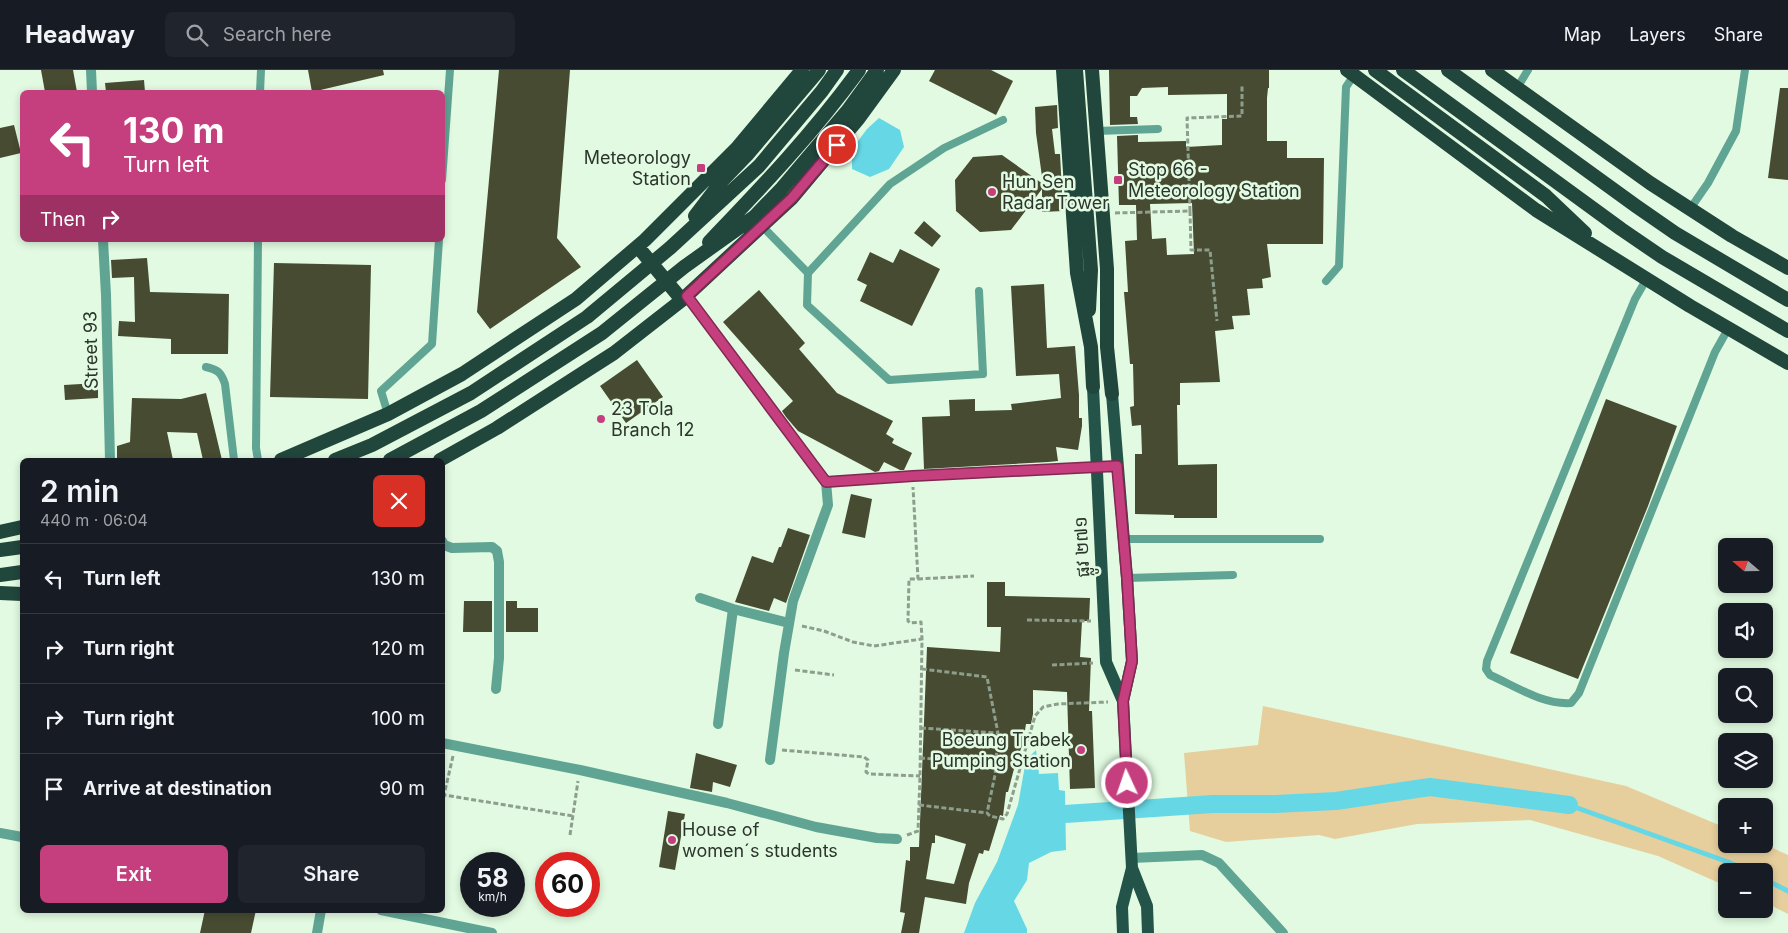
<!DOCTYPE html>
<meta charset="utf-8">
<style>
body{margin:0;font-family:Inter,"Noto Sans Khmer",sans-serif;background:#20242c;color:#f1f3f6;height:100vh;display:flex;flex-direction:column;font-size:19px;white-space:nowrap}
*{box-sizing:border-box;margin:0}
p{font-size:16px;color:#9ea1a6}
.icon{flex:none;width:28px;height:28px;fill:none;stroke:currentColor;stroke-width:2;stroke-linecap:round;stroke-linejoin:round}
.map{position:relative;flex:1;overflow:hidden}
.drawer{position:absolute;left:20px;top:388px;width:425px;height:455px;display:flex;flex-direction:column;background:#171b24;border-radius:8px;box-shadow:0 2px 8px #0003}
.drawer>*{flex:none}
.hud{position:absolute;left:20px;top:20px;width:425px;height:152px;border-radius:8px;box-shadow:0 2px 8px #0003;background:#c53e7e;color:#fff;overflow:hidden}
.needle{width:32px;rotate:290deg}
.fabs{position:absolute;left:1718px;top:468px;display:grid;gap:10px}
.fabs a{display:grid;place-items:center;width:55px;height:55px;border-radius:8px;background:#171b24;box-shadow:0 2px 8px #0003;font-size:25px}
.speed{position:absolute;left:460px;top:782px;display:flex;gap:10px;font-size:25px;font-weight:700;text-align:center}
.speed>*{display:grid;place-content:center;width:65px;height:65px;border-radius:50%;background:#171b24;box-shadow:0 2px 8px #0003;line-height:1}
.speed small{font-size:12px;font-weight:400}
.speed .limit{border:8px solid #d22;background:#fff;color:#111}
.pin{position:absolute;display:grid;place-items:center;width:42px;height:42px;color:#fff;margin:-21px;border:2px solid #fff;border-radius:50%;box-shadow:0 1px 5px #0007}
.me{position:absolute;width:55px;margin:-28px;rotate:357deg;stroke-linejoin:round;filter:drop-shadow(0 0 4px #0008)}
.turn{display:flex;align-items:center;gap:18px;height:105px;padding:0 20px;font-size:22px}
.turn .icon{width:65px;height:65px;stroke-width:2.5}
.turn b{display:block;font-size:35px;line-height:42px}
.then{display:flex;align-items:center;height:48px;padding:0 20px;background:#0003;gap:10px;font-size:19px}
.round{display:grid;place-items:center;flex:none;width:52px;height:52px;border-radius:8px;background:#20242c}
.summary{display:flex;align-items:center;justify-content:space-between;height:85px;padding:0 20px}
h1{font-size:30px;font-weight:600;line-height:38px}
.action{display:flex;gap:10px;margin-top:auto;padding:10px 20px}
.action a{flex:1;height:58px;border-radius:8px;background:#c53e7e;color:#fff;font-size:20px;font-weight:600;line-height:58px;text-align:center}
.action a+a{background:#20242c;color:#f1f3f6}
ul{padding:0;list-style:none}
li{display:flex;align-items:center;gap:15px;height:70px;padding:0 20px;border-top:1px solid #363941}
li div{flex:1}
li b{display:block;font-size:19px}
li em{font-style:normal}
header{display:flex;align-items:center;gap:30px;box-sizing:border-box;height:70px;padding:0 25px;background:#171b24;border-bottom:1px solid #363941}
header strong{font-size:24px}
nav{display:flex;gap:28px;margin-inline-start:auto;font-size:18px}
.search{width:350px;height:45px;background:#20242c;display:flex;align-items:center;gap:12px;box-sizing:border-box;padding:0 18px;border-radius:8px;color:#9ea1a6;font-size:19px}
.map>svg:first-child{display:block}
</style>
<header>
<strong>Headway</strong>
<div class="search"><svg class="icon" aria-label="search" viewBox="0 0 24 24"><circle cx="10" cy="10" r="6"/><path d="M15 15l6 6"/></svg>Search here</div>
<nav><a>Map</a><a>Layers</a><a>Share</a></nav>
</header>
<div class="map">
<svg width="1788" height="863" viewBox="0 0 1788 863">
<rect width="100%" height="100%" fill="#e1fae1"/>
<!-- green -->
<path fill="#e7cf9d" d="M1263,636l363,80 100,42v16h38l24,11v59l-24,-12v-31h-38v15l-68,-30 -128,-36 -113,4 -82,15 -16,-4 -93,7 -36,-11 -6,-78 74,-8z"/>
<!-- water -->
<path fill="#66d7e5" d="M879,48l21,12 4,17 -15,22 -19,8 -18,-8v-20l15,-20z
M1036,680l3,24 19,-1 1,17 6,1 1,59 -15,2 -22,11 -2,17 -13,21 13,28v4h-63l11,-30 22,-41 21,-57 8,-45z"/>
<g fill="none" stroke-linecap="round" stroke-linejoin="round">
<!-- stream -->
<path stroke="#66d7e5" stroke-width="5" d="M1569,735l159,57 20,9
M1764,809l24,12"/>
<!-- canal -->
<path stroke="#66d7e5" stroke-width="18" d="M1065,744l148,-10h62l61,-3 94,-14 139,18"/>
</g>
<!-- building -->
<path fill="#464b31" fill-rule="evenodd" d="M41,0h32l4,22h-32z
M308,0h75l1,5 -72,17z
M499,0h71l-13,168 24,29 -91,62 -13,-17z
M935,0h56l22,11 -17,34 -67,-34z
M1109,0h160v18h-1l-1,10v43h20v17h37l-1,86h-56l4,33 -9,2 1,9 -16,1 3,26 -18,1 2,13 -19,2 5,51 -40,1v22h-3l1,60 39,-1v54h-43v-3l-39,-1v-60h7l-1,-29 -9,1 -2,-19 4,-1 -1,-42h-3l-6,-72h4l-3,-51 12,-1 -1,-35h-17l-2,-69 21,-1v7l48,-1v6l36,-2v-26h5v-25l-59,1v-8l-26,1 -5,8h-7v21h7l1,7 -28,1zM1192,133l2,51 -27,1 -1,-17 -14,1 -2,-35z
M144,10l1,12h-39l-1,-9z
M1780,18h8v92l-20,-2z
M1057,35l1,23 -6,1 3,25h5l3,57 -21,1v-23l-31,41 -31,2 -24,-21 -1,-31 18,-23 29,-2 41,29 -7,-51 -1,-26z
M14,55l7,28 -21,5v-30z
M924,151l17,15 -9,11 -18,-14z
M900,179l40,20 -28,57 -52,-25 7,-16 -10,-5 13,-28 23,11z
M147,188l3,34 79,2 -1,60h-57v-15l-53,-3 1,-15 16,1 -1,-45 -22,1 -1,-18z
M274,193l97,2 -3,134 -98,-2z
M1044,214l3,64 28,-2 4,49v23h3v8l-4,24 -22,-3 2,14 -10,1 -124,7 -2,-52 28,-1 -1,-16 26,-1v12l37,-1 -1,-6 50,-6 -2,-24 -43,2 -5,-90z
M759,220l46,53 -6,6 38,44 56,28 -7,13 8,5 -2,4 20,10 -8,17h-4l-16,-8 -5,9 -4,1 -77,-41 -12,-14 -4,-6 11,-10 -70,-79z
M637,290l26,37 -37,26 -26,-37z
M98,313v15l-33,2 -1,-15z
M206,323l16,67h-19l-6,-27 -30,-1 6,28h-56v-14l13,-4 2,-44 49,1z
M1606,329l71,27 -29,80 -70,173 -68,-26z
M851,424l21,5 -7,39 -23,-5z
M788,458l22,7 -24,68 -12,-5 -5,13 -34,-9 17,-46 21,7 6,-16h2z
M987,512h18v14l85,2 -1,23h-7l-2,36 11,1 -2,53h3l3,77 -25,1 -3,-97 -34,-2v24l-2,10h-5l-3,19 -8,22 -7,27h-2l-3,24 -3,-1 -11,36 -5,-1 -1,4 -4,-1 -10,30 -3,21 -41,-7 -6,36h-18l4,-20 -5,-1 6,-52 4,1v-14h9l8,-200 73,5 1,-25h-14zM935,765l31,9 -12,40 -28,-5 6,-36h3z
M464,531h28v31h-29z
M506,531h11v7h21v24h-32z
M696,683l41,12 -7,22 -17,-5 -1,10 -22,-4z
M668,741l17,3 -10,56 -16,-3z
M205,840h51l-5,23h-51z"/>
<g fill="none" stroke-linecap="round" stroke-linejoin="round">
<!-- path -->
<path stroke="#8d9e8d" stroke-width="3" stroke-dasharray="5 2.5" stroke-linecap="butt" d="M1190,141l-3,-93 55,-2v-30
M1115,143l75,-2 1,39h19l7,71
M918,509l56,-3
M1027,550l64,1
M802,556l22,5 29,11 21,4 48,-7
M1052,595l41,-2
M922,599l65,8 11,56 -3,42 -8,38
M795,600l39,5
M921,658l77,5
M782,680l82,7 4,3 -2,12 3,2 51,2
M453,686l-9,39 129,21
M920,688l76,4
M919,735l68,8 3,3 13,3 4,-5 28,-98 8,-9 15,-3 50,-2
M570,765l8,-54
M907,765l11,-4 2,-55 2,-137 -1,-17 -11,1 -2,-2 1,-42h9l-5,-92"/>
<!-- service -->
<path stroke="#60a493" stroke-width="8" d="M1517,18l11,-18
M260,22l1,-22
M1096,61l62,-2
M442,110l8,-110
M1690,139l18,-26 28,-52 9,-61
M762,156l46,47 82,-89 54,-36 59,-28
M258,170l-2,208 2,12
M808,203l-1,32 82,75 94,-6 -4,-83
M1646,210l-11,19 -148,362 -1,8 4,6c25,11 53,30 81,28l8,-10 136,-341 13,-23
M1326,211l13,-15 7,-179 8,-12
M206,297c12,3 15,5 19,17l9,76
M388,344l-7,-23 51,-47 7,-104
M1123,469h197
M1127,508l106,-3"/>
<!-- minor -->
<path stroke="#60a493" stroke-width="10" d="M91,0l1,22
M103,170l3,55 4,165
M687,226l139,186 87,-6 204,-10
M442,471l2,4 8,3 40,-1 5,4 2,11v96l-3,31
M700,528l33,11 56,14
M718,654l15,-115
M442,673l138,27 147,33 89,24 61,11 20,1
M770,690l14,-107 9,-52 35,-96 -2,-23
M0,763l22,4
M1131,788l71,-3 17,8 64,70
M381,840l111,23
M317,863l4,-23"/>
<!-- primary -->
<path stroke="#245449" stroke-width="12" d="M1093,317l13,275 17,39
M1112,324l15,184 5,83 -9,40 9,167 -10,39 1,26
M1132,798l15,38 1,27"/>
<!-- trunk -->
<path stroke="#21463c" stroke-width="14" d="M1063,0l14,203 14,74 2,40
M1076,0l15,200 -2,40
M1092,0l15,199v78l5,47
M1347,0l189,140 154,96 98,57
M1375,0l171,126 39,37
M1403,0l218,159 41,28 126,74
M1448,0l188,136 39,27 113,67
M1492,0l158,113 82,53 56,32
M695,146l26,-34 26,-27 72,-85
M709,172c54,-56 104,-109 150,-172
M638,177l44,53
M281,390l107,-46 74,-40 114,-75 69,-59 92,-92 65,-78
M335,390l37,-15 99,-52 116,-76 83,-69 89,-82 63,-75 15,-21
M390,390l91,-49 121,-78 82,-66 70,-50 28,-29 66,-78 29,-40
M440,390l57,-32 117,-75 68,-53 110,-102 67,-80 35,-48
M0,462l22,-5
M0,480l22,-3
M0,505l22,-3
M0,523l22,1"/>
</g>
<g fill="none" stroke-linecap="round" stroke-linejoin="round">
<!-- route casing -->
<g stroke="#802852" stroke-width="12">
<path id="route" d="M837,75l-45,53 -105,98 139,186 87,-6 204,-10 10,112 5,83 -9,40 4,82"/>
</g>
<!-- route -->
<use href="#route" stroke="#c53e7e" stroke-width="9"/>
</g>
<!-- markers -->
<g fill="#c53e7e" stroke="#e1fae1" stroke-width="2">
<rect x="696" y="93" width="10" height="10" rx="2.5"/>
<rect x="1113" y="105" width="10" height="10" rx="2.5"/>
<circle cx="992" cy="122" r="5"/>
<circle cx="601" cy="349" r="5"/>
<circle cx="1081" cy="680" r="5"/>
<circle cx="672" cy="770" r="5"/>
</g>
<g text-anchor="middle" stroke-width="5" stroke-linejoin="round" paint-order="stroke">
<!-- poi labels -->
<g font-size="18" fill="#2c352c" stroke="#e1fae1" text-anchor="start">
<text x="691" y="94" text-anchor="end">Meteorology<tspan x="691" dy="21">Station</tspan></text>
<text x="1128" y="106">Stop 66 -<tspan x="1128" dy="21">Meteorology Station</tspan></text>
<text x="1002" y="118">Hun Sen<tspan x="1002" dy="21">Radar Tower</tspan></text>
<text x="611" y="345">23 Tola<tspan x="611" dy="21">Branch 12</tspan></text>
<text x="1071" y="676" text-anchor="end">Boeung Trabek<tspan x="1071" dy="21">Pumping Station</tspan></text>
<text x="682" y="766">House of<tspan x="682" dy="21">women´s students</tspan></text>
</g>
<!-- street labels -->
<g font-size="18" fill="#2c352c" stroke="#e1fae1">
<text transform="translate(91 280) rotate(-91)" y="6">Street 93</text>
<text transform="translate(1082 477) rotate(-93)" y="6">ផ្លូវ ២៧១</text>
</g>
</g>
</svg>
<div class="fabs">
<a><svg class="needle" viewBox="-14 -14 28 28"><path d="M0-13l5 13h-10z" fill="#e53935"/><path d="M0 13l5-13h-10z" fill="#9ea1a6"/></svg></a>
<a><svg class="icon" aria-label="sound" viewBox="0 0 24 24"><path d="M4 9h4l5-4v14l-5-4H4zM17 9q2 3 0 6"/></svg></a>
<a><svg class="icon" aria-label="search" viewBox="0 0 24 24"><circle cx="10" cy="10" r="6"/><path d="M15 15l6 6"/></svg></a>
<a><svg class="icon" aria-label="layers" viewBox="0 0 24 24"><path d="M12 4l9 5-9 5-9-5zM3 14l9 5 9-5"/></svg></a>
<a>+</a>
<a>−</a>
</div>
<div class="speed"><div>58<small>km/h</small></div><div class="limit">60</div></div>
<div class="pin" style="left:837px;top:75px;background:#d93025"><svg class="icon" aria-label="arrive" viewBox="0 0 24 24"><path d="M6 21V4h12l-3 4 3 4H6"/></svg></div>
<svg class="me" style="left:1127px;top:713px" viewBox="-20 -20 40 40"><circle r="17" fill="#c53e7e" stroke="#fff" stroke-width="3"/><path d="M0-11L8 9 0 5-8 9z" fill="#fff"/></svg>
<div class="hud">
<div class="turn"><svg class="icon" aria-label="left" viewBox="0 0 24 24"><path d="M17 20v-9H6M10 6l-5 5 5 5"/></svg><div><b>130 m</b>Turn left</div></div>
<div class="then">Then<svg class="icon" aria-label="right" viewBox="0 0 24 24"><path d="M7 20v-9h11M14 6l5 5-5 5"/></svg></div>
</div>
<section class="drawer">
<div class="summary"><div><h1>2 min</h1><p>440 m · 06:04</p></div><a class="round" style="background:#d93025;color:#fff"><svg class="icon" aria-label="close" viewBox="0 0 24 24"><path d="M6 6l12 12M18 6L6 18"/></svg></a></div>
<ul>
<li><svg class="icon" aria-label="left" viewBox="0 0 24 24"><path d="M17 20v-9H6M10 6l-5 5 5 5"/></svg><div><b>Turn left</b></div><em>130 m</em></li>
<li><svg class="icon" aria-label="right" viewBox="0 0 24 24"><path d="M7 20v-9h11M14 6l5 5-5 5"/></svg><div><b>Turn right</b></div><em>120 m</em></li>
<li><svg class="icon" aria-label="right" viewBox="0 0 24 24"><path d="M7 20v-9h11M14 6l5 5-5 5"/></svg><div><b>Turn right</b></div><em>100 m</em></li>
<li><svg class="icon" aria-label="arrive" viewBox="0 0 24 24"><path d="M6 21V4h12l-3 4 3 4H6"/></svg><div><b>Arrive at destination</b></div><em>90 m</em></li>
</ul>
<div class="action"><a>Exit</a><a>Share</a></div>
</section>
</div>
